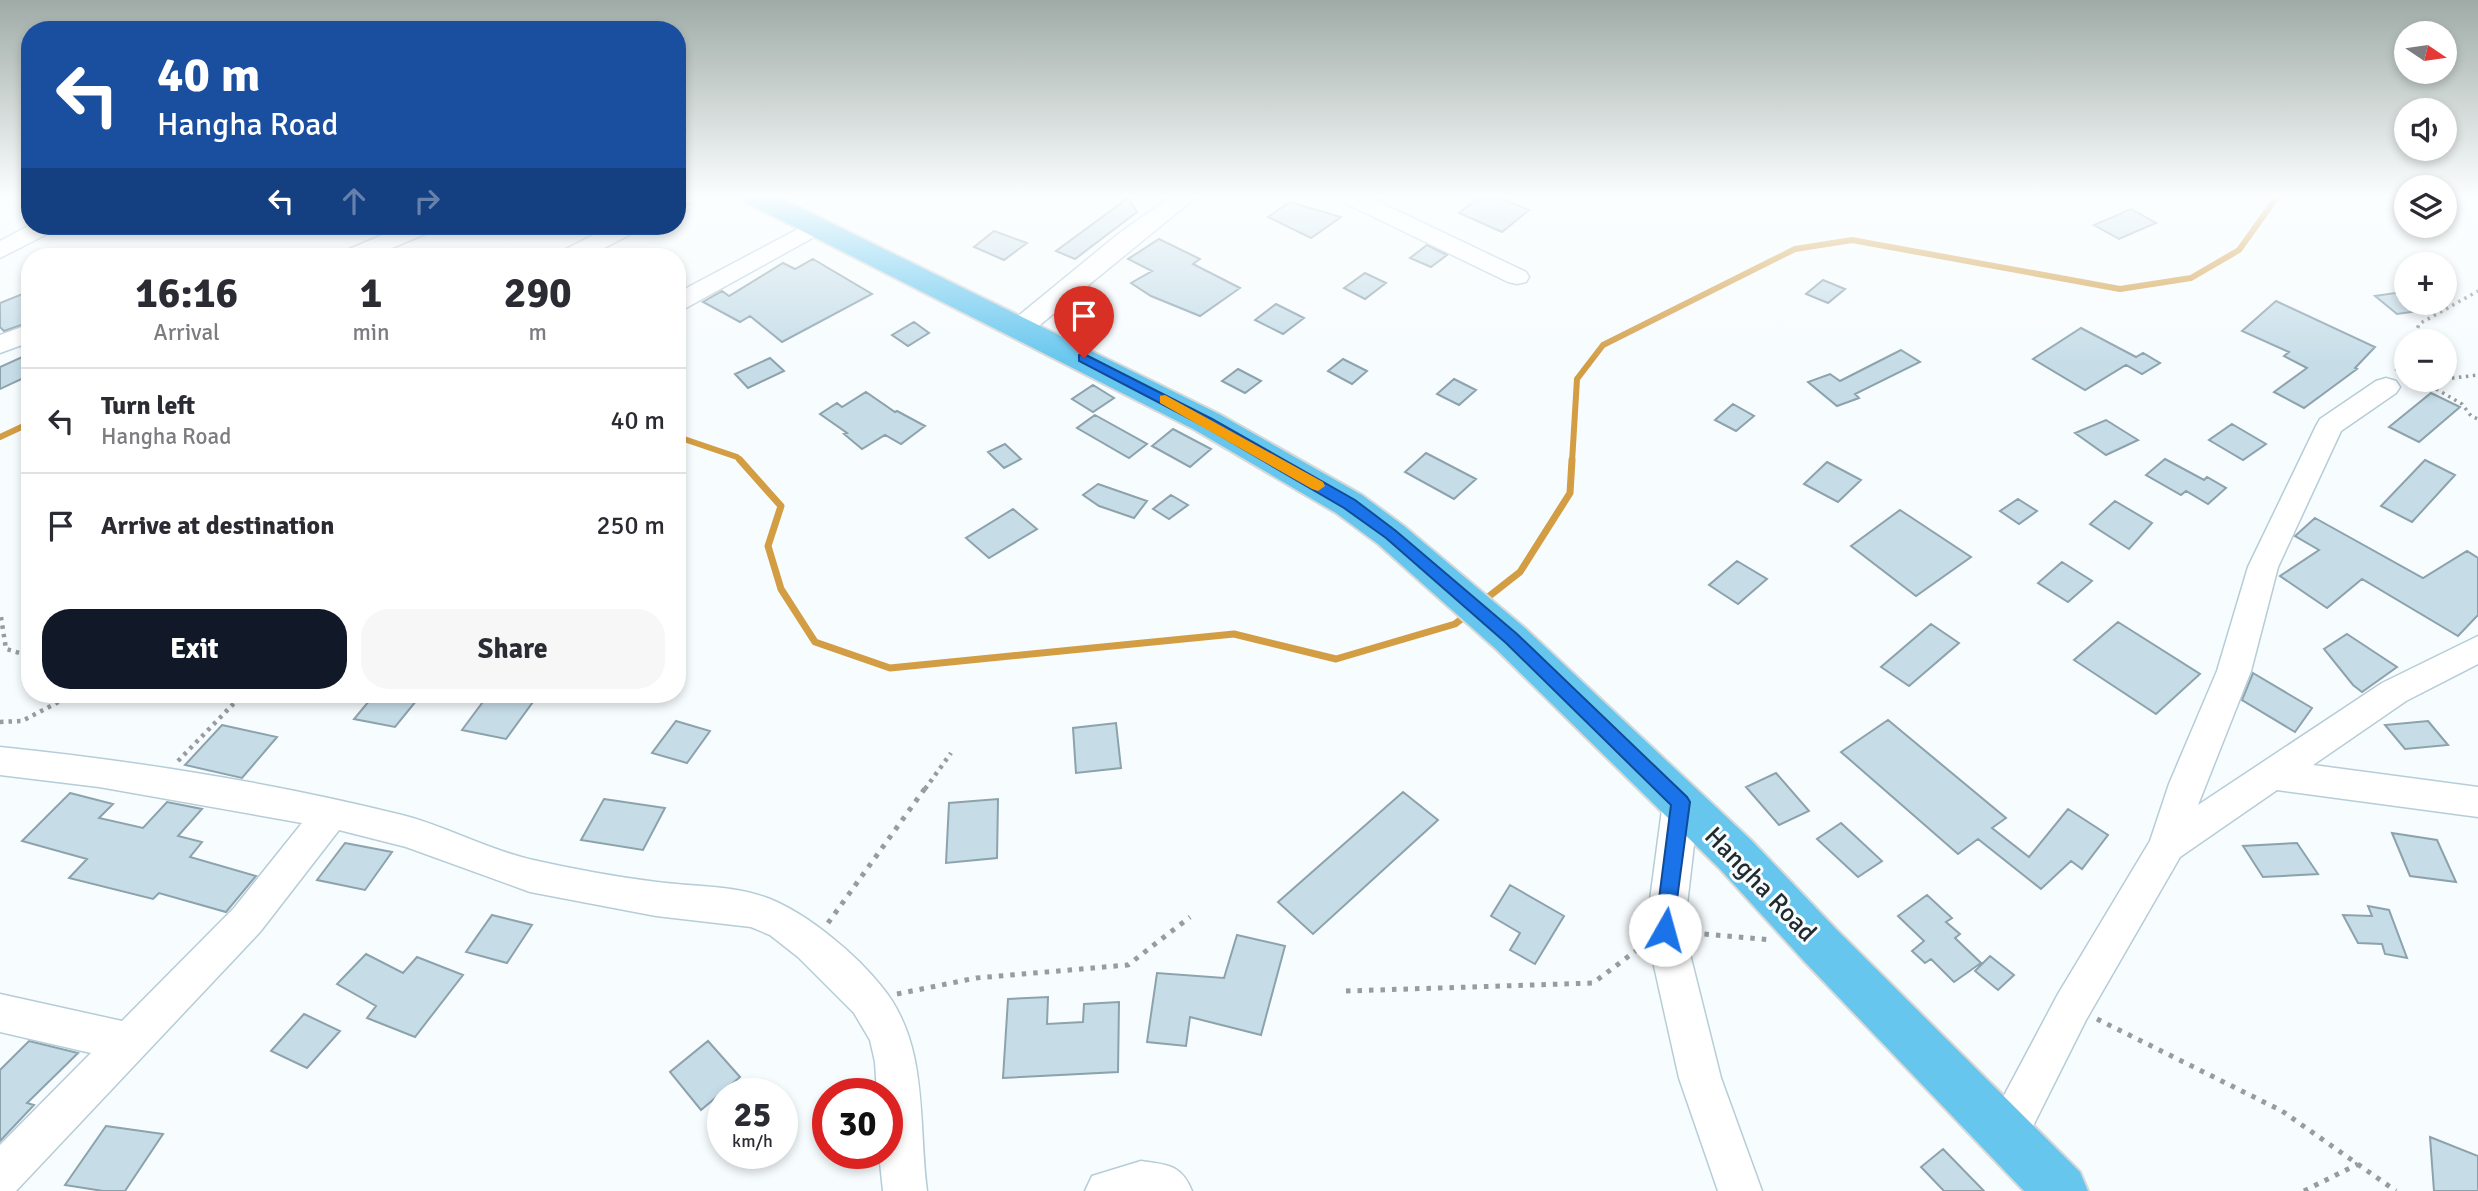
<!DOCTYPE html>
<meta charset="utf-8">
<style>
body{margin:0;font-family:Signika,sans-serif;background:#f7f7f7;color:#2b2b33;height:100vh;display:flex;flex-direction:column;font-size:26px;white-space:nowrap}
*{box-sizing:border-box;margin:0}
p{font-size:23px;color:#7c7c81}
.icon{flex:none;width:38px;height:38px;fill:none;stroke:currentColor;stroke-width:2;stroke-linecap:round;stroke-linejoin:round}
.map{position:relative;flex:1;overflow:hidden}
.side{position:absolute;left:21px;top:248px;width:665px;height:455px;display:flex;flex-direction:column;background:#fff;border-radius:28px;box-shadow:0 4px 10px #0003}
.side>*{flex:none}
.top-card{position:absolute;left:21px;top:21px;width:665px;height:214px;border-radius:28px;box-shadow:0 4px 10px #0003;background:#1a4fa0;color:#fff;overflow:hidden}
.needle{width:46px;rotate:103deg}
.buttons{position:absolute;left:2394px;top:21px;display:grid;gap:14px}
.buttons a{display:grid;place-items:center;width:63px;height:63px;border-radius:50%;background:#fff;box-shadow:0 4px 10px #0003;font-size:35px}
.speed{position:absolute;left:707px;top:1078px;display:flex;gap:14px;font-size:35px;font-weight:700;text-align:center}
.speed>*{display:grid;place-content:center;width:91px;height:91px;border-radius:50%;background:#fff;box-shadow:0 4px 10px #0003;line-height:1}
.speed small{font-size:18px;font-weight:400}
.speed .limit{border:10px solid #d22;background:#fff;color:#111}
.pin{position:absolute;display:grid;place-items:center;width:60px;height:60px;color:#fff;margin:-72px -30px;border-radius:50% 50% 50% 0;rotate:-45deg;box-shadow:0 0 7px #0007}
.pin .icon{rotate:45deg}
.me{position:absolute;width:77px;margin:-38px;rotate:7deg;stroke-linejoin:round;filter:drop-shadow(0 0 5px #0008)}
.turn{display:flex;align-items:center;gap:24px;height:147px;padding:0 21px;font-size:32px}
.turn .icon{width:91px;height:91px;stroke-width:2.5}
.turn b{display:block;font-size:49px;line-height:60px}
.lanes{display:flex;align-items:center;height:66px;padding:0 21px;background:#0003;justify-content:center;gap:35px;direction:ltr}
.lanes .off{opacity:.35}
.eta{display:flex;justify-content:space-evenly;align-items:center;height:119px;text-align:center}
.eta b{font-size:42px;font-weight:800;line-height:49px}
.primary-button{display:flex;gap:14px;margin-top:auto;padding:14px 21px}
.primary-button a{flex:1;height:80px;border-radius:28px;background:#111827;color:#fff;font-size:28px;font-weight:800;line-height:80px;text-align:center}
.primary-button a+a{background:#f7f7f7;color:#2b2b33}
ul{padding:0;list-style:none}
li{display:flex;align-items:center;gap:21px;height:105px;padding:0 21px;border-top:2px solid #e1e1e2}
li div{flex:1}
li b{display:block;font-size:26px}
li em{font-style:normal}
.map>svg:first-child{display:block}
</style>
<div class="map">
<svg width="2478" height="1191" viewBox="0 0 2478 1191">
<rect width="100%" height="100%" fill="#f7fcfe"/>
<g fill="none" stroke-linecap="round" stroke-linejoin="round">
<!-- stream-far1 -->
<path stroke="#d39d44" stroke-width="6" d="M0,437l30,-14
M677,440l7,-1 53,18 5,5
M1572,462l5,-83 26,-34 192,-96 57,-9 268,49 71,-11 48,-28 38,-53"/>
<!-- stream -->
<path stroke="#d39d44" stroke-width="7" d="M740,460l41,46 -13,40 13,43 34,53 75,26 344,-34 102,25 119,-35 14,-11
M1483,601l37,-29 50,-79 2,-33"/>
</g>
<!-- building -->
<path fill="#c6dde8" stroke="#8ca2ac" stroke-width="2" d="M1480,197h17l32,13 -27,22 -43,-19z
M1128,198l9,14 -62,47 -19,-8z
M1290,202l51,15 -30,21 -43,-21z
M2131,209l25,14 -37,16 -25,-14z
M994,231l33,12 -23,17 -30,-13z
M1159,239l41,20 -7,5 47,24 -40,28 -49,-20 -20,-13 21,-12 -24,-12z
M1427,245l20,10 -16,12 -21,-9z
M813,259l59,35 -90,48 -32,-26 -10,6 -37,-20 19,-11 7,5 54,-33 12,6z
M1365,273l21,10 -21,16 -21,-11z
M1823,280l22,9 -17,14 -22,-9z
M30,291v31l-26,9 -4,-4v-24z
M2402,292l4,3v8h10l9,7 -28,4 -22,-18z
M2276,301l99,46 -20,21 2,1 -53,39 -30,-16 33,-24 -23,-12 5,-4 -47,-21z
M1276,304l28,14 -21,16 -28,-14z
M914,322l15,11 -21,13 -16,-11z
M2081,328l55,29 7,-4 17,10 -18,11 -16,-9 -41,25 -52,-31z
M30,345v30l-30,14v-22l29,-13 -7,-6z
M1901,350l19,12 -65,32 4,4 -22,8 -29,-24 22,-8 10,7z
M770,358l14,13 -36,17 -13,-14z
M1343,359l24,12 -15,13 -24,-13z
M1238,369l23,12 -16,12 -23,-12z
M1454,379l22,11 -17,15 -22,-11z
M1093,385l21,13 -21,14 -21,-13z
M866,392l29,20 2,-1 28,15 -24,18 -16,-9 -23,14 -18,-15 3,-1 -27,-19 17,-11 5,4z
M2431,393l29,14 -41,35 -30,-15z
M1733,404l21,12 -18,15 -21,-11z
M1095,415l52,29 -18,14 -52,-30z
M2106,420l32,20 -32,15 -31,-22z
M2232,424l34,20 -23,16 -34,-20z
M1173,429l38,20 -21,18 -38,-21z
M1005,444l16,15 -17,9 -16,-16z
M1426,453l50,26 -22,20 -49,-27z
M2165,459l39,21 3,-3 19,11 -18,16 -22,-13 -5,4 -35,-20z
M2425,460l30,15 -43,47 -31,-16z
M1827,462l34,18 -23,22 -34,-18z
M1098,484l49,17 -13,17 -35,-12 -16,-11z
M1171,495l17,10 -19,14 -16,-10z
M2018,499l19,12 -18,13 -19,-13z
M2115,501l37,22 -23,26 -39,-25z
M1013,509l24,20 -48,29 -23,-20z
M1900,510l71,47 -55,39 -65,-50z
M2315,518l108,60 44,-27 11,7v57l-20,21 -96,-57 -35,29 -47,-32 39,-26 -24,-14z
M1737,561l30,18 -29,25 -29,-19z
M2062,562l30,19 -24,21 -30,-19z
M2118,622l82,52 -44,40 -82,-54z
M1931,624l28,19 -50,43 -28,-19z
M2347,634l50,33 -35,25 -9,-7 -29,-36z
M2253,673l59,35 -17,24 -53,-32z
M374,695h47l-26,32 -41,-8z
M488,695h50l-32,44 -44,-9z
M1888,720l118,98 -14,10 37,29 39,-48 40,26 -26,34 -11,-8 -30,28 -63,-50 -20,15 -117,-102z
M676,721l34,10 -23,32 -35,-10z
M2428,721l20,24 -43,4 -20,-24z
M1116,723l5,45 -45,5 -3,-45z
M222,725l55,12 -35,41 -57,-13z
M1776,773l33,38 -30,14 -33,-38z
M1403,792l35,28 -125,114 -35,-32z
M70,793l43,11 -14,14 44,10 24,-26 35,7 -24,27 24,6 -12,15 66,19 -30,36 -67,-19 -6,6 -84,-21 18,-19 -65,-18z
M604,799l61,9 -22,42 -62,-10z
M998,799l-1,59 -51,5 3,-60z
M1841,823l41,38 -24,16 -41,-38z
M2392,833l45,7 19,42 -46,-6z
M345,843l47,9 -27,38 -48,-10z
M2297,843l21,31 -55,3 -20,-31z
M1510,885l54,31 -29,48 -25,-14 10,-17 -29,-17z
M1927,895l25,23 -6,4 14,12 -5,4 26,25 -27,19 -23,-23 -6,4 -13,-12 12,-10 -26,-25z
M2368,906l21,4 18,48 -22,-4 -3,-10 -24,-1 -15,-28 29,1z
M492,915l40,10 -25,38 -41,-11z
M1237,935l48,11 -24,89 -71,-18 -4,29 -39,-4 10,-69 67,5z
M366,954l37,19 14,-16 46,18 -48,62 -48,-19 9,-12 -39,-22z
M1990,956l24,19 -16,15 -23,-19z
M1048,997l-1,27 36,-2 1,-18 35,-2 -1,70 -115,6 5,-79z
M304,1014l36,17 -33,37 -36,-17z
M29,1041l49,12 -51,50 7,2 -34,36v-71z
M708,1041l32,36 -39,33 -31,-38z
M106,1126l57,8 -38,57h-22l-38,-6z
M2430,1137l48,19v35h-44z
M1943,1149l41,42h-40l-23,-24z"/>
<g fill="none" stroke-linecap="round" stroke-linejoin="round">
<!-- minor casing -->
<g stroke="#b6cdd8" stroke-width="3">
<path id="minor" d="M677,197h20l-4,5 -16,5z
M1170,197h26l-166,136 -9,2 -9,-2 -4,-6 4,-6 105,-86z
M1339,197h30l157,75 3,5 -3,5 -9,2 -9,-2 -165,-80z
M817,219l8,2 4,5 -4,5 -139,77 -9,3v-18z
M30,225l27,1 -4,5 -53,27v-17z
M404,226h32l-4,5 -61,26h-32l3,-5z
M611,226h30l-4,5 -50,26h-30l3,-5z
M30,324v18l-30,11v-18z
M2386,378l10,3 4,6 -4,6 -55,38 -63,136 -27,104 -53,134 184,-122 96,-47v28l-72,37 -93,64 165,22v30l-201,-27 -97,67 -94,163 -65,130 -15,6 -15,-6 -6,-15 6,-15 67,-126 92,-153 19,-57 48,-113 31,-104 68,-141 4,-7 56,-38z
M0,747c135,14 271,35 402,68 44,11 86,35 131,45 40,9 83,17 124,22 37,5 79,3 113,17 39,16 86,55 112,88 47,57 36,135 45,204h-44l-4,-38h8v-59h-10l-2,-32 -5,-22 -16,-27 -56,-56 -28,-22 -19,-8 -95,-11 -126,-24 -124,-45 -67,-17 -79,102 -244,259h-16v-46l91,-92 -91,-21v-38l122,27 112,-113 68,-85 -203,-36 -99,-12z
M1681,787l13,4 5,11 -15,128 37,148 41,113h-44l-39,-113 -33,-148 17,-128 5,-11z
M1141,1161c27,4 40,3 51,30h-107l7,-15z"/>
</g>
<!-- highway casing -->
<g stroke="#d7d9d9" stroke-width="4">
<path id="highway" d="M743,197h35l441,217 143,81 42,31 121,102 226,212 86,90 243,242 8,19h-64l-221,-231 -84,-92 -222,-218 -119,-106 -42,-31 -141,-83 -448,-227z"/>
</g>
<!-- path-far2 -->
<path stroke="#969c9f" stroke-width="3.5" stroke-dasharray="2.5 4.5" stroke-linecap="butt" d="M2413,341l6,-17 59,-33
M2396,371l10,-16
M2445,379l33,-4
M2424,382l38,22 9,12 7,3
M2407,384l34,-4"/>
<!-- path-far1 -->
<path stroke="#969c9f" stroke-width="4.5" stroke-dasharray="3.5 5" stroke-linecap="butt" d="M1,617l5,32 24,7
M0,722l22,-1 50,-26
M178,761l64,-66
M925,789l26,-36"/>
<!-- path -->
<path stroke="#969c9f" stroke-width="5" stroke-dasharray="4.5 7" stroke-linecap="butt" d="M828,923l98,-136
M1693,933l79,7
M1346,991l247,-8 48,-36
M897,994l79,-16 152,-13 62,-48
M2097,1019l185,92 114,80
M2304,1191l54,-27"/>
<!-- minor -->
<use href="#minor" fill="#fff" fill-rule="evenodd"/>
<!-- highway -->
<use href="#highway" fill="#66c6ee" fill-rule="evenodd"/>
</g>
<!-- sky -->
<linearGradient id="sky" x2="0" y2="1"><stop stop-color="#9faba6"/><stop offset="0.54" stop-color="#fbfeff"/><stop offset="1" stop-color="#fbfeff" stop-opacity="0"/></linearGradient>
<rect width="2478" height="363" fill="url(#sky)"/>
<!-- route -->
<path fill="#1a73e8" stroke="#114b97" stroke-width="2" d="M1084,354l128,65 143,81 41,31 121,103 170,163 3,5 -18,135 -7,2 -7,-2 -3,-7 16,-125 -165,-162 -120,-105 -42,-30 -142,-83 -123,-64v-6z"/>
<!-- slow -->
<path fill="#f59e0b" d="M1165,395l158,87 2,4 -7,5 -6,-2 -152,-86v-7z"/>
<g text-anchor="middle" stroke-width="6" stroke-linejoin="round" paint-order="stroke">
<!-- street labels -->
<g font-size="26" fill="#212a2e" stroke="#f7fcfe">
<text transform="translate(1761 884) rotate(46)" y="9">Hangha Road</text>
</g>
</g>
</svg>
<div class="buttons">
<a><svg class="needle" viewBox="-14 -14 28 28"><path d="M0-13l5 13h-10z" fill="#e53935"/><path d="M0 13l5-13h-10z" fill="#7c7c81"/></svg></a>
<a><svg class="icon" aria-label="sound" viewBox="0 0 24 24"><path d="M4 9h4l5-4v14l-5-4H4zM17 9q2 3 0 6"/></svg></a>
<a><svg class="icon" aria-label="layers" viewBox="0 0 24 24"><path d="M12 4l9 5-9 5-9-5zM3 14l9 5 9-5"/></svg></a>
<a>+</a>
<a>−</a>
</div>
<div class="speed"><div>25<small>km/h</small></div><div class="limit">30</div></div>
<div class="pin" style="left:1084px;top:358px;background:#d93025"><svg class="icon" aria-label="arrive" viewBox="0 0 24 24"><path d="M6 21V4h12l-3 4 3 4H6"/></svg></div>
<svg class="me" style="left:1665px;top:930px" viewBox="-20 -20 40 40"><circle r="19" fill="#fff"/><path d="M0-13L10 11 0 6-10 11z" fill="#1a73e8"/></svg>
<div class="top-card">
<div class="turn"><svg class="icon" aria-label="left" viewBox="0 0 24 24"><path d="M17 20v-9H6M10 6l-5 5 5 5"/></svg><div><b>40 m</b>Hangha Road</div></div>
<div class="lanes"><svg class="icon" aria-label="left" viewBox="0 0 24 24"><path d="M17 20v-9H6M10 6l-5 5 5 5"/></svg><svg class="icon off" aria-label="ahead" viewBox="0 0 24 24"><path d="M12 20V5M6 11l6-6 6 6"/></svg><svg class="icon off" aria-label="right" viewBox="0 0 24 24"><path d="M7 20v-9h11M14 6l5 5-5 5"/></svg></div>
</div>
<section class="side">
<div class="eta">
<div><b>16:16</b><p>Arrival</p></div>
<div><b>1</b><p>min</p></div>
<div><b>290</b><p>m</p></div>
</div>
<ul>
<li><svg class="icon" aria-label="left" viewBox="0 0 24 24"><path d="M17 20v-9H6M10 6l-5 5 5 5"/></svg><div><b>Turn left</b><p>Hangha Road</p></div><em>40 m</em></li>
<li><svg class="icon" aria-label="arrive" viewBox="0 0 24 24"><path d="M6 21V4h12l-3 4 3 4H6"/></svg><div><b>Arrive at destination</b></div><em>250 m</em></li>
</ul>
<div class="primary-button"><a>Exit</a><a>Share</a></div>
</section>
</div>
